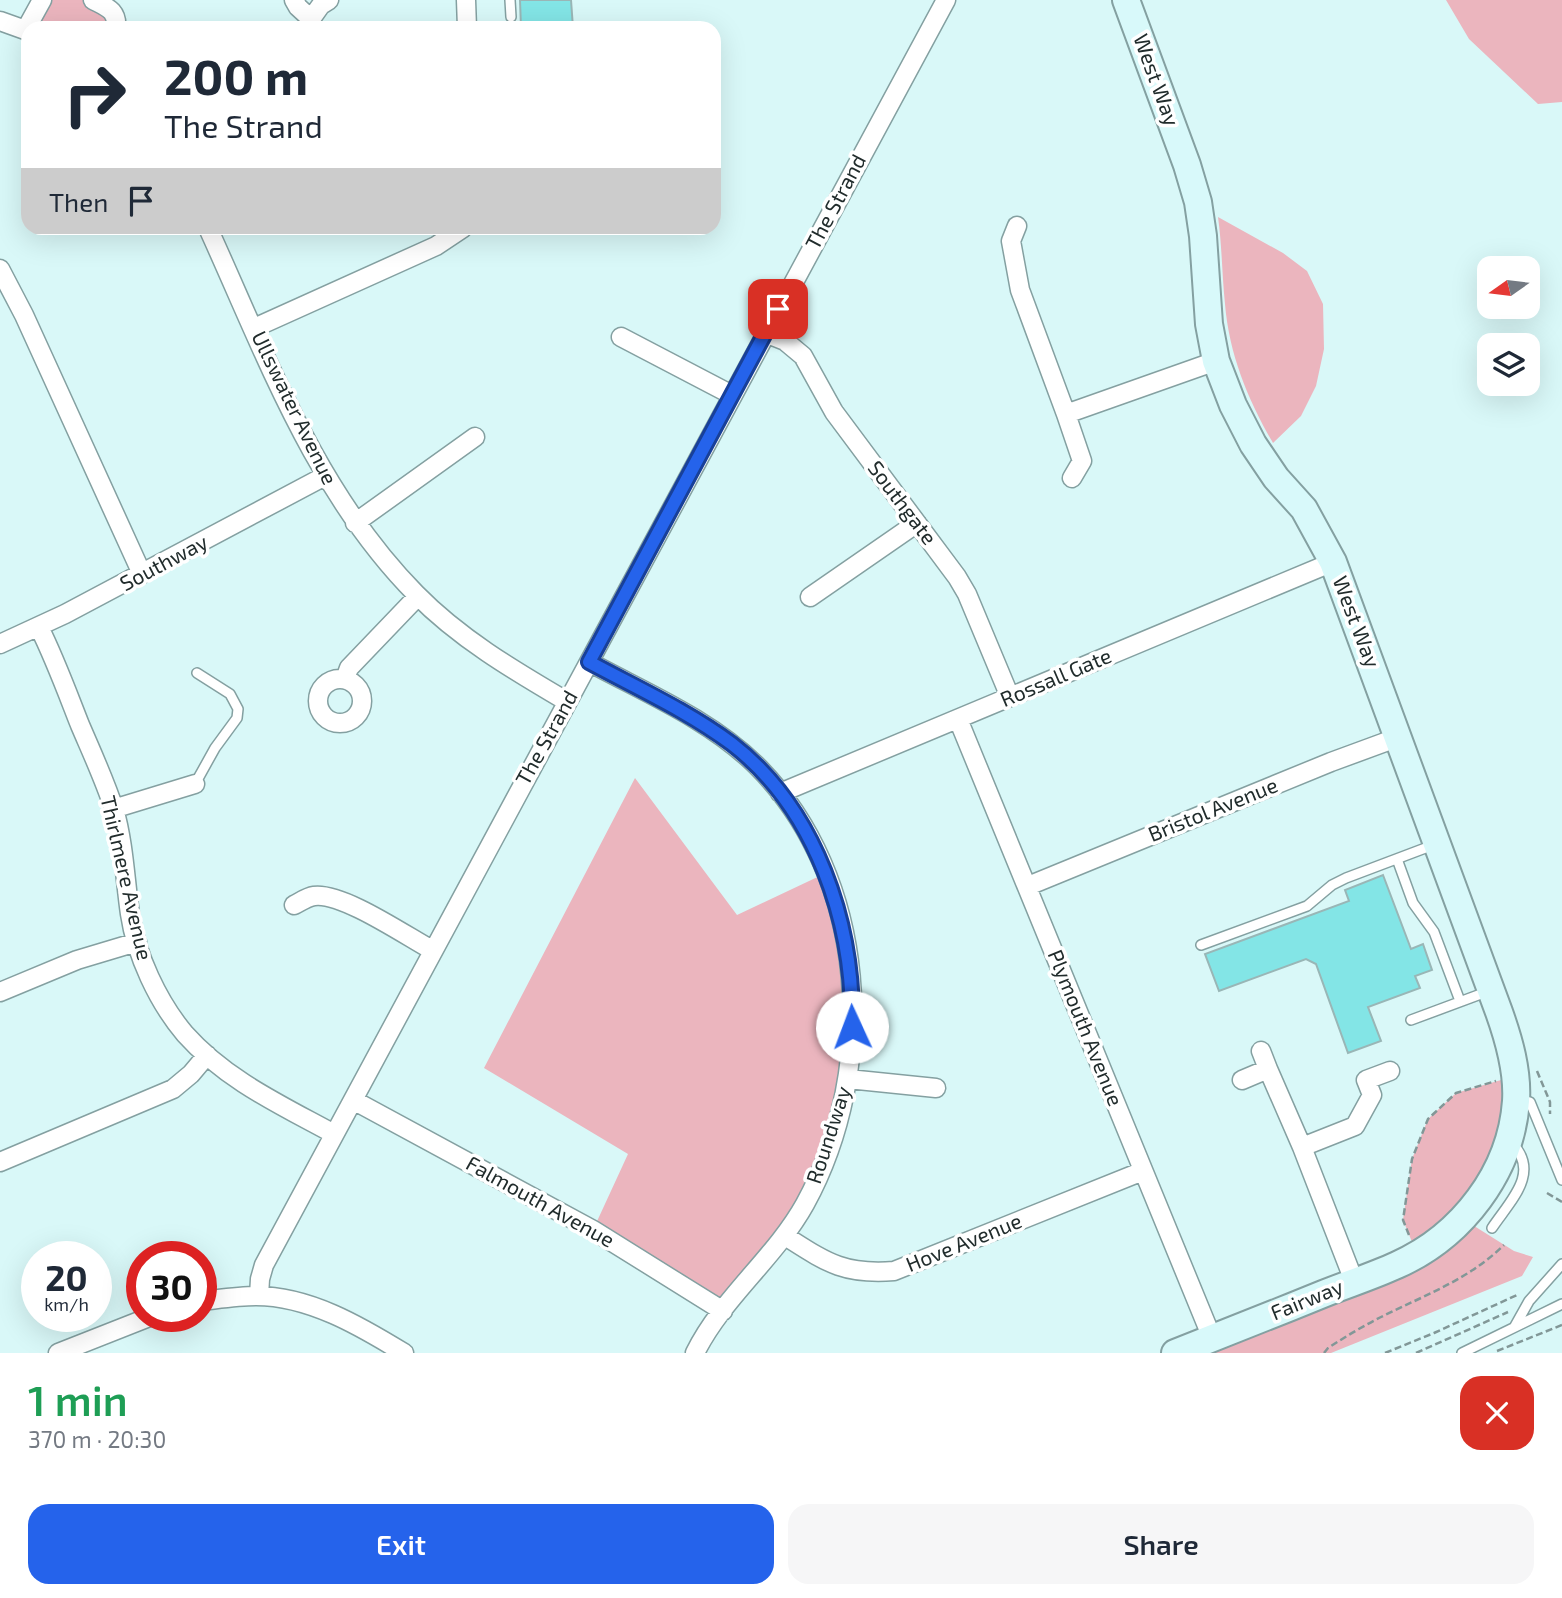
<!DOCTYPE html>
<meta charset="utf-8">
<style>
body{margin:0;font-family:"Exo 2",sans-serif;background:#f6f6f7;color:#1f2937;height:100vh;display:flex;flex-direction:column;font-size:26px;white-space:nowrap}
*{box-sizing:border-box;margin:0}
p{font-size:23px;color:#747a83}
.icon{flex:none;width:38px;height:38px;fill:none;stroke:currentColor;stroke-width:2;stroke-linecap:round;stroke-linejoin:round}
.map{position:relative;height:1353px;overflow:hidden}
.sheet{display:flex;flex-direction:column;background:#fff;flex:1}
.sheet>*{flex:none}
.banner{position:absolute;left:21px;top:21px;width:700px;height:214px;border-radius:21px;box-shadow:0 7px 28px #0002;background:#fff;color:#1f2937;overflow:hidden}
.needle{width:46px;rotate:256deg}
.tools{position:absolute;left:1477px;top:256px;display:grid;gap:14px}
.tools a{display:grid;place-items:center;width:63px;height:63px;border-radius:14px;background:#fff;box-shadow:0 7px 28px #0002;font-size:35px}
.speed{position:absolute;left:21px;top:1241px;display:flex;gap:14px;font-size:35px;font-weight:700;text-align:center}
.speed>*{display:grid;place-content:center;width:91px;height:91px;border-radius:50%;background:#fff;box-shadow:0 7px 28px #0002;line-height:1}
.speed small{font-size:18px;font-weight:400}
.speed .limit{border:10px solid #d22;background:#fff;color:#111}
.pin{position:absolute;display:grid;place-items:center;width:60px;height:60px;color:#fff;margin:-30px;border-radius:14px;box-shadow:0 4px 10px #0006}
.me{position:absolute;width:77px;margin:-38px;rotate:358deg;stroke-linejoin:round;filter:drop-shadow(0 0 5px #0008)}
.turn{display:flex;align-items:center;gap:24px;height:147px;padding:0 28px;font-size:32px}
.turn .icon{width:91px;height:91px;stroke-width:2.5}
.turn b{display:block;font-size:49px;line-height:60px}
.then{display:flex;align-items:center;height:66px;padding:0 28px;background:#0003;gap:14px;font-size:26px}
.round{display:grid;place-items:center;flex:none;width:74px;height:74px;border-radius:21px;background:#f6f6f7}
.overview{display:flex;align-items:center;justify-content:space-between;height:119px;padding:0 28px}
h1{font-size:42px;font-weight:600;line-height:52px;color:#1e9e55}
.button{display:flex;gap:14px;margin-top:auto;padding:14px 28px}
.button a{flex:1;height:80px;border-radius:21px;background:#2563eb;color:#fff;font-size:28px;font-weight:600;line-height:80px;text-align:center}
.button a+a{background:#f6f6f7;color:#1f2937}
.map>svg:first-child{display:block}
</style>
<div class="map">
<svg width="1562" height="1353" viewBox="0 0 1562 1353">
<rect width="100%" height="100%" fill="#d9f8f8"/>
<!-- green -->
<path fill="#ebb5be" d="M42,0h51l23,28h-88z
M1446,0h116v102l-24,2 -69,-65z
M1218,217l65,36 24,18 16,33 1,45 -8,37 -15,30 -28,27c-25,-43 -44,-89 -48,-139 -3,-29 -3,-58 -7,-87z
M635,778l102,137 89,-42 27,138 -31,155 -99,145 -130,-81 35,-76 -144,-86z
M1515,1076l1,22 -53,121 51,32 19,6 -11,19 -191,77h-156l242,-99 -14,-34 9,-61 16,-40 28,-26z"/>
<!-- building -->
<path fill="#83e5e6" stroke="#99b6b6" stroke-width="2" d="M520,0h51l2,28h-52z
M1383,875l28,74 12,-5 9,26 -17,6 5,12 -52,19 13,34 -33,12 -32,-89 -10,-5 -87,32 -14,-37 144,-53 -4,-11z"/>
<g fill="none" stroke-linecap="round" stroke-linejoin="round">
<!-- lane casing -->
<g stroke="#84a0a1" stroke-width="12">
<path id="lane" d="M510,0l1,17
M195,784l20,-36 22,-30 1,-9 -8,-15 -33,-21
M1397,859l16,44 21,29 26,69
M1201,945l106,-39 25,-21 14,-7 90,-34
M1411,1020l78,-29
M1518,1099l12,3 32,78
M1492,1228c18,-27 49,-55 20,-85
M1515,1326l14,-25 33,-37
M1462,1353l100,-49"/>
</g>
<!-- street casing -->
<g stroke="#84a0a1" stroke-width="21">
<path id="street" d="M93,0c13,7 25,10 23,28
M294,0l4,7 13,12 -1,9
M466,0l1,28
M311,19l10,-14 8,-5
M0,21l28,10
M26,29l16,-29
M1017,226l-6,15 9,49 46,124 150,-53
M208,228c58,127 107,264 208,366 43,44 97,76 150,107
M0,269l24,46 118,259
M254,328l182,-82 27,-18
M765,333l20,8 18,15 31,56 123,165 10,17 43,103
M621,337l111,58
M1066,414l16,47 -10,17
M355,523l120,-86
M810,597l107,-74
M39,627c16,32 28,65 41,98 12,28 25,56 34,84 10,35 11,70 16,105 6,41 28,88 55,120 41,46 96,71 149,100
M0,644l65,-30 260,-138
M589,662c57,31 120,57 167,103 113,112 123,304 49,439 -30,54 -83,94 -110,149
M318 701a22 22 0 1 1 44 0a22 22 0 1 1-44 0Z
M345,679l4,-11 69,-72
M958,719l254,619
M780,793l553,-231
M113,809l82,-25
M1028,886l303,-124 68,-25
M294,905c6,-3 13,-8 20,-9 28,-4 92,40 118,54
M0,992l77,-32 60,-18
M1261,1051l7,18
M848,1079l88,9
M1242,1080l26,-11 34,78 52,134
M353,1100l240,130 130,81
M1302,1147l53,-21 17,-31 -6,-15 24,-9
M0,1162l173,-73 18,-15 16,-19
M785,1236c41,26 58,39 109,35l249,-100
M259,1296l1,-17 4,-14 682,-1265
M201,1301c18,-2 37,-5 55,-5 53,0 104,30 148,57
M58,1353l94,-37"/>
</g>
<!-- secondary casing -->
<g stroke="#84a0a1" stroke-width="30">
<path id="secondary" d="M1126,0l61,165 11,37 5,34 6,88 7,37 17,44 20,39 23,34 28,31 29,53 166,450c10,28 19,59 17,89 -5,71 -54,135 -119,164 -24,11 -49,19 -74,29 -49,20 -98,39 -148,59"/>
</g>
<!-- path -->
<path stroke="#829797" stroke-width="2.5" stroke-dasharray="7 3.5" stroke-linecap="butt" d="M1537,1071l13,31v12
M1547,1193l15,9
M1409,1235l-6,-15 9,-61 16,-40 28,-26 40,-12
M1497,1351l65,-26
M1324,1353l4,-5c17,-11 35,-22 53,-31 44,-22 87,-37 123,-72
M1385,1353l49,-20 83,-38
M1416,1353l92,-41"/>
<!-- lane -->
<use href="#lane" stroke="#fff" stroke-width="9"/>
<!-- street -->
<use href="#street" stroke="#fff" stroke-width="18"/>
<!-- secondary -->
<use href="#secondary" stroke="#d8f9fa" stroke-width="26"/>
</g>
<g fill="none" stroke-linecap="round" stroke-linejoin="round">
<!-- route casing -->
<g stroke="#184099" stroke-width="18">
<path id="route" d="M778,309l-189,353c48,26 99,49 143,82 84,65 122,179 120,283"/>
</g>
<!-- route -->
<use href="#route" stroke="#2563eb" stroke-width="12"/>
</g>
<g text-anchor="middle" stroke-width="7" stroke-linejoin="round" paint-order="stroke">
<!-- street labels -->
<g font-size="21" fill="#212c2c" stroke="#fff">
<text transform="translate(1156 80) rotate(70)" y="7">West Way</text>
<text transform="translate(836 202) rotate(-62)" y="7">The Strand</text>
<text transform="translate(294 408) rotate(64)" y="7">Ullswater Avenue</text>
<text transform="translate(902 503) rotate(53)" y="7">Southgate</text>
<text transform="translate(164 563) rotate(-28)" y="7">Southway</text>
<text transform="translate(1356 622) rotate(69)" y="7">West Way</text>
<text transform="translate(1056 678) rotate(-23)" y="7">Rossall Gate</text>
<text transform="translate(547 738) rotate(-61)" y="7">The Strand</text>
<text transform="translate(1213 810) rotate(-22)" y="7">Bristol Avenue</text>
<text transform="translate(126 878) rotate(77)" y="7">Thirlmere Avenue</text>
<text transform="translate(1085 1028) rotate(68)" y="7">Plymouth Avenue</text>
<text transform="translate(829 1135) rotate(-72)" y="7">Roundway</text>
<text transform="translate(540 1202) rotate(29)" y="7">Falmouth Avenue</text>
<text transform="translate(964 1243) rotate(-22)" y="7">Hove Avenue</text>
<text transform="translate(1307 1300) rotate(-22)" y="7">Fairway</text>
</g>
</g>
</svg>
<div class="tools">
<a><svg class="needle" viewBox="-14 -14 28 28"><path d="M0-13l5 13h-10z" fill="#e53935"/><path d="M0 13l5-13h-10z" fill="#747a83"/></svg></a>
<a><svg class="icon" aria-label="layers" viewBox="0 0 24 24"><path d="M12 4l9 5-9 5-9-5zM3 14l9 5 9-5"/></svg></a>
</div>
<div class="speed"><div>20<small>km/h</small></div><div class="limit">30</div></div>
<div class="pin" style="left:778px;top:309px;background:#d93025"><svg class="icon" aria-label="arrive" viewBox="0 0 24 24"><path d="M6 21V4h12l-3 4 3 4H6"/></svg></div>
<svg class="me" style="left:852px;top:1027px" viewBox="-20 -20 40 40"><circle r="19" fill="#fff"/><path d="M0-13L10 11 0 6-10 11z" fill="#2563eb"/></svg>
<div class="banner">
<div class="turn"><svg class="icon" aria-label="right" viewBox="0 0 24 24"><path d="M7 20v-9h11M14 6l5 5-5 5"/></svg><div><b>200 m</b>The Strand</div></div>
<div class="then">Then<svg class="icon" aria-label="arrive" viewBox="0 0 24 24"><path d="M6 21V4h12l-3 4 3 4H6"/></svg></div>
</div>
</div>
<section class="sheet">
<div class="overview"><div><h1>1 min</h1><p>370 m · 20:30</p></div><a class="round" style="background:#d93025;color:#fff"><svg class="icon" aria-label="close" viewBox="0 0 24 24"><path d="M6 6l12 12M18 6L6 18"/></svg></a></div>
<div class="button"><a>Exit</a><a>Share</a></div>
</section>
